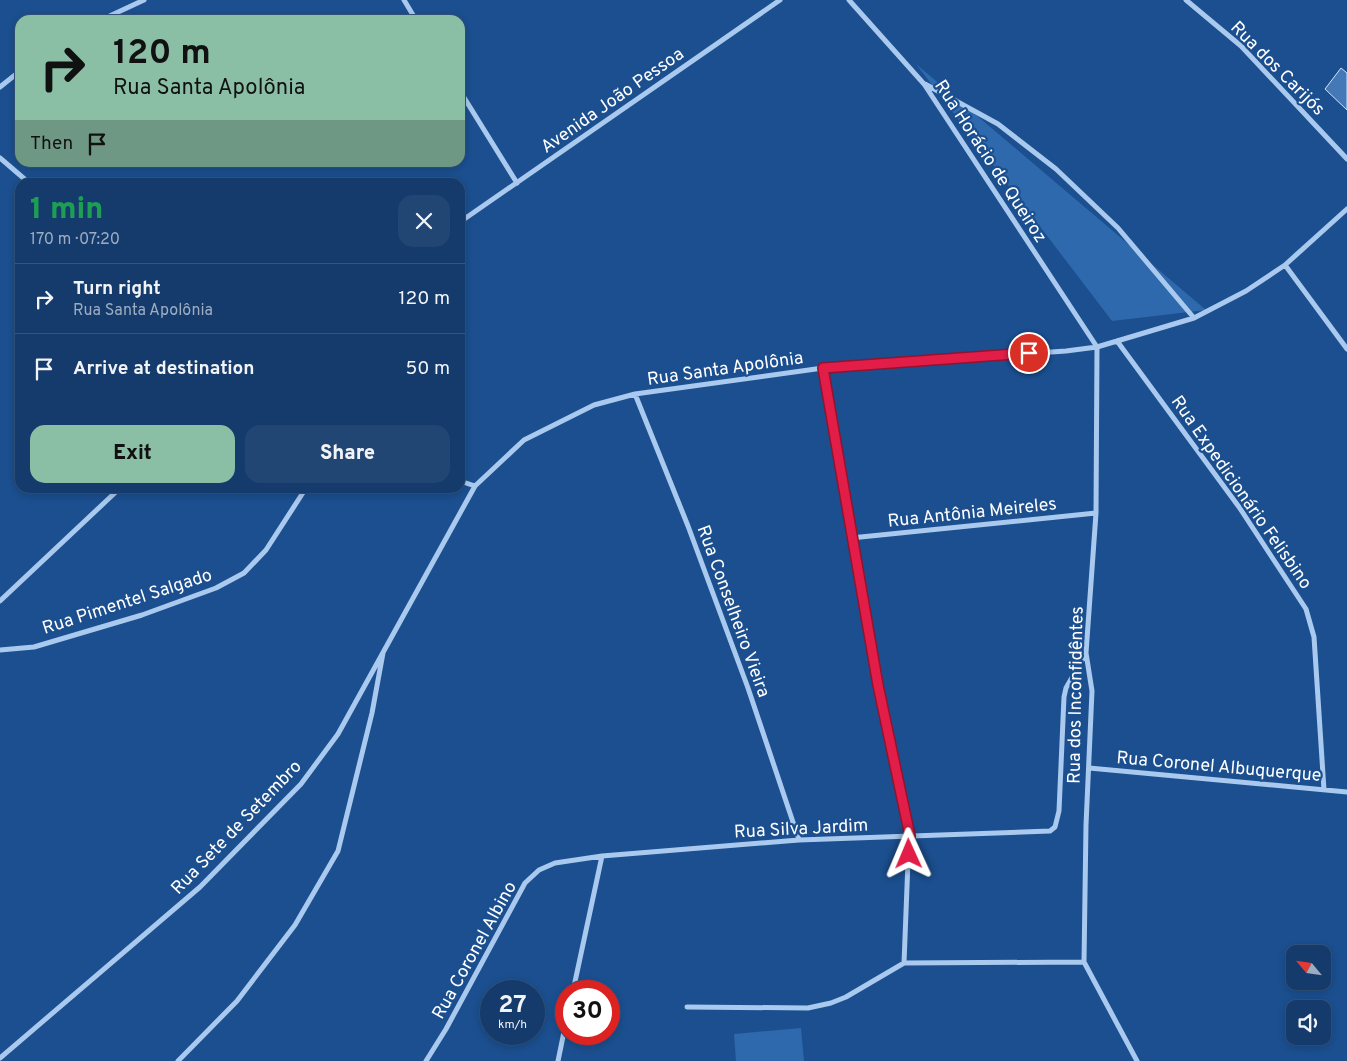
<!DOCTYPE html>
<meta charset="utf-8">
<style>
body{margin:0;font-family:Overpass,sans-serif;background:#214673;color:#f1f3f6;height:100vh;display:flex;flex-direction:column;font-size:19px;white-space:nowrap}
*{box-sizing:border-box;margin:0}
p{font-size:16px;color:#9dadc1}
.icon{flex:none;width:28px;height:28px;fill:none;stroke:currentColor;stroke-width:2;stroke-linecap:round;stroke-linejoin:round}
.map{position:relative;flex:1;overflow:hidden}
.panel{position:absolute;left:15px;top:178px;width:450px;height:315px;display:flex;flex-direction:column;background:#143b6b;border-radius:15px;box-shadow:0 2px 8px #0003,0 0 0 1px #33557e}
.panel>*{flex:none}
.banner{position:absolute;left:15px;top:15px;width:450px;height:152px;border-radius:15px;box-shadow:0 2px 8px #0003,0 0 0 1px #33557e;background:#8abfa5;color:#111;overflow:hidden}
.needle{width:32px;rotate:299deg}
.controls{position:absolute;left:1286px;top:945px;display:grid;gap:10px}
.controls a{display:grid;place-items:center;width:45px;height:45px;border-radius:10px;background:#143b6b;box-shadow:0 2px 8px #0003,0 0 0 1px #33557e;font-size:25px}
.speed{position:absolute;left:480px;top:980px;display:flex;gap:10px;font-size:25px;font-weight:700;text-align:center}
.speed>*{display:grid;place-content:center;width:65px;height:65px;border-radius:50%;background:#143b6b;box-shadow:0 2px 8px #0003,0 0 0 1px #33557e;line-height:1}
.speed small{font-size:12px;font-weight:400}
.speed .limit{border:8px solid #d22;background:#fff;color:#111}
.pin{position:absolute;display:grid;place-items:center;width:42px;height:42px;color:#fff;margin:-21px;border:2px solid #fff;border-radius:50%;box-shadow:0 1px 5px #0007}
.me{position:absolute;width:55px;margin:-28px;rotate:359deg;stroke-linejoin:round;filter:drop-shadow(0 0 4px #0008)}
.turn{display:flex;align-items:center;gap:18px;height:105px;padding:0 15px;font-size:22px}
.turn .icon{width:65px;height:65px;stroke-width:2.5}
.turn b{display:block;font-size:35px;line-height:42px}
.then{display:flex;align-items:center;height:48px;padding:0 15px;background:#0003;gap:10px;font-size:19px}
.round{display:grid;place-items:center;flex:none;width:52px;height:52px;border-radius:15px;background:#214673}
.headline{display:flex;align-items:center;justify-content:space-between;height:85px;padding:0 15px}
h1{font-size:30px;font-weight:800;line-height:38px;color:#1e9e55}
.action{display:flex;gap:10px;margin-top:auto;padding:10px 15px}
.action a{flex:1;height:58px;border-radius:15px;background:#8abfa5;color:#111;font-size:20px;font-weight:800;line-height:58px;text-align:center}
.action a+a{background:#214673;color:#f1f3f6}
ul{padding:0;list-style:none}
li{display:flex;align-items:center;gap:15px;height:70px;padding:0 15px;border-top:1px solid #33557e}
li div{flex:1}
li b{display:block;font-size:19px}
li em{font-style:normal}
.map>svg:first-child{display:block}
</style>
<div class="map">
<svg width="1347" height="1061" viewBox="0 0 1347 1061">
<rect width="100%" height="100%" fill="#1b4f8f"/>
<!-- green -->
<path fill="#2e69ad" d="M916,64l290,246 -94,11z
M801,1028l3,33h-68l-2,-27z"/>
<!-- building -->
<path fill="#4478b7" stroke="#cfe3fa" d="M1341,68l6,5v37l-22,-21z"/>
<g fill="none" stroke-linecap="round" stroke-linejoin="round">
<!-- minor -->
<path stroke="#a9c9ee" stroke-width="5" d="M404,0l12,20
M849,0l75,84 173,263
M1186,0l55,46 106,113
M101,20l43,-20
M925,84l73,40 58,45 62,59 76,90
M0,87l20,-16
M460,91l57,92
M0,158l28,24
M460,222l320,-222
M1285,265l62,84
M1117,341l122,166 67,102 8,28 10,153
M1097,347l-1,166 -10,140 6,38 -6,134 -2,137 53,99
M823,368l55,317 31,151 -5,127
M635,394l53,132 60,162 51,152
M460,481l15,5
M851,538l245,-25
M0,601l120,-113
M0,650l34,-3 108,-32 74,-27 28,-15 22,-23 40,-62
M1089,768l258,24
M573,991l29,-135
M687,1007l121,1 23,-5 15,-6 58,-34 180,-1
M0,1058l200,-171 101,-103 37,-50 137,-248 49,-46 70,-35 41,-11 188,-26 243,-17 31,-4 97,-29 52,-27 39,-26 62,-56
M178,1061l59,-60 58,-76 43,-74 34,-138 11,-60
M426,1061l20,-32 79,-146 14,-13 16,-7 47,-7 197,-16 251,-9 5,-4 4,-16 5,-114 2,-9 20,-35
M558,1061l8,-39"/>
</g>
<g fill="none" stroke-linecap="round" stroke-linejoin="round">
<!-- route casing -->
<g stroke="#92132f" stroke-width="12">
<path id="route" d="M909,854l1,-18 -32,-151 -55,-317 206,-15"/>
</g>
<!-- route -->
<use href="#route" stroke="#e11d48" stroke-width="9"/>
</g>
<g text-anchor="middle" stroke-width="4.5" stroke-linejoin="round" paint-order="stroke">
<!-- street labels -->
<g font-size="18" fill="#fff" stroke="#1b4f8f">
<text transform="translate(1278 68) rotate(45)" y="6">Rua dos Carijós</text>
<text transform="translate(612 100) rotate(-35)" y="6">Avenida João Pessoa</text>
<text transform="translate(991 161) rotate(57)" y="6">Rua Horácio de Queiroz</text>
<text transform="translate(725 368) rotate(-8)" y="6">Rua Santa Apolônia</text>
<text transform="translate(1242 492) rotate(55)" y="6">Rua Expedicionário Felisbino</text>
<text transform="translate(972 512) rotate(-6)" y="6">Rua Antônia Meireles</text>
<text transform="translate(127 601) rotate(-18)" y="6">Rua Pimentel Salgado</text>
<text transform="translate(734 611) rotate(70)" y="6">Rua Conselheiro Vieira</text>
<text transform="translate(1075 695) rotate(-89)" y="6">Rua dos Inconfidêntes</text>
<text transform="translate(1219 766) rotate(5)" y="6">Rua Coronel Albuquerque</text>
<text transform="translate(236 827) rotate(-46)" y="6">Rua Sete de Setembro</text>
<text transform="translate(801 828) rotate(-3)" y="6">Rua Silva Jardim</text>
<text transform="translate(474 950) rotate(-61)" y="6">Rua Coronel Albino</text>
</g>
</g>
</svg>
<div class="controls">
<a><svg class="needle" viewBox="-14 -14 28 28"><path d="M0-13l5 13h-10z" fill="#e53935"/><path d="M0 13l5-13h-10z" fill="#9dadc1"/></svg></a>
<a><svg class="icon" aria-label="sound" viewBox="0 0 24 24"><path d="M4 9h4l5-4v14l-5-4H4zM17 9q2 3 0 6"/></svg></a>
</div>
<div class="speed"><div>27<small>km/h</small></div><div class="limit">30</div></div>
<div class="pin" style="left:1029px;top:353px;background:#d93025"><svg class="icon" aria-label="arrive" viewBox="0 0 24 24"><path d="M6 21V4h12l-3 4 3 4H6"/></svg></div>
<svg class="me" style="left:909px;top:854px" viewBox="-20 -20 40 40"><path d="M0-17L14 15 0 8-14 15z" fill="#e11d48" stroke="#fff" stroke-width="4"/></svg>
<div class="banner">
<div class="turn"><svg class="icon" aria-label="right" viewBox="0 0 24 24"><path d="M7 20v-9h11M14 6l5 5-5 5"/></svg><div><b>120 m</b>Rua Santa Apolônia</div></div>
<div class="then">Then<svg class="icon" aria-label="arrive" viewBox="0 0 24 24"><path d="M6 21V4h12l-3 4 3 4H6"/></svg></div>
</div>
<section class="panel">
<div class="headline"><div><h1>1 min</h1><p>170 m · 07:20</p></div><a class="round"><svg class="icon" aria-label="close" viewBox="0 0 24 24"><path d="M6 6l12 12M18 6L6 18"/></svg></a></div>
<ul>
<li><svg class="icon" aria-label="right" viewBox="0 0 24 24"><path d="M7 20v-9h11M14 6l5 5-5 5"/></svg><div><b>Turn right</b><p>Rua Santa Apolônia</p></div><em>120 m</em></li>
<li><svg class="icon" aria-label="arrive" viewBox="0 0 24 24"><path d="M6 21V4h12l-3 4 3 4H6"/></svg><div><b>Arrive at destination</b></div><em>50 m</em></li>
</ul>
<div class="action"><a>Exit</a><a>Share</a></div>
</section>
</div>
